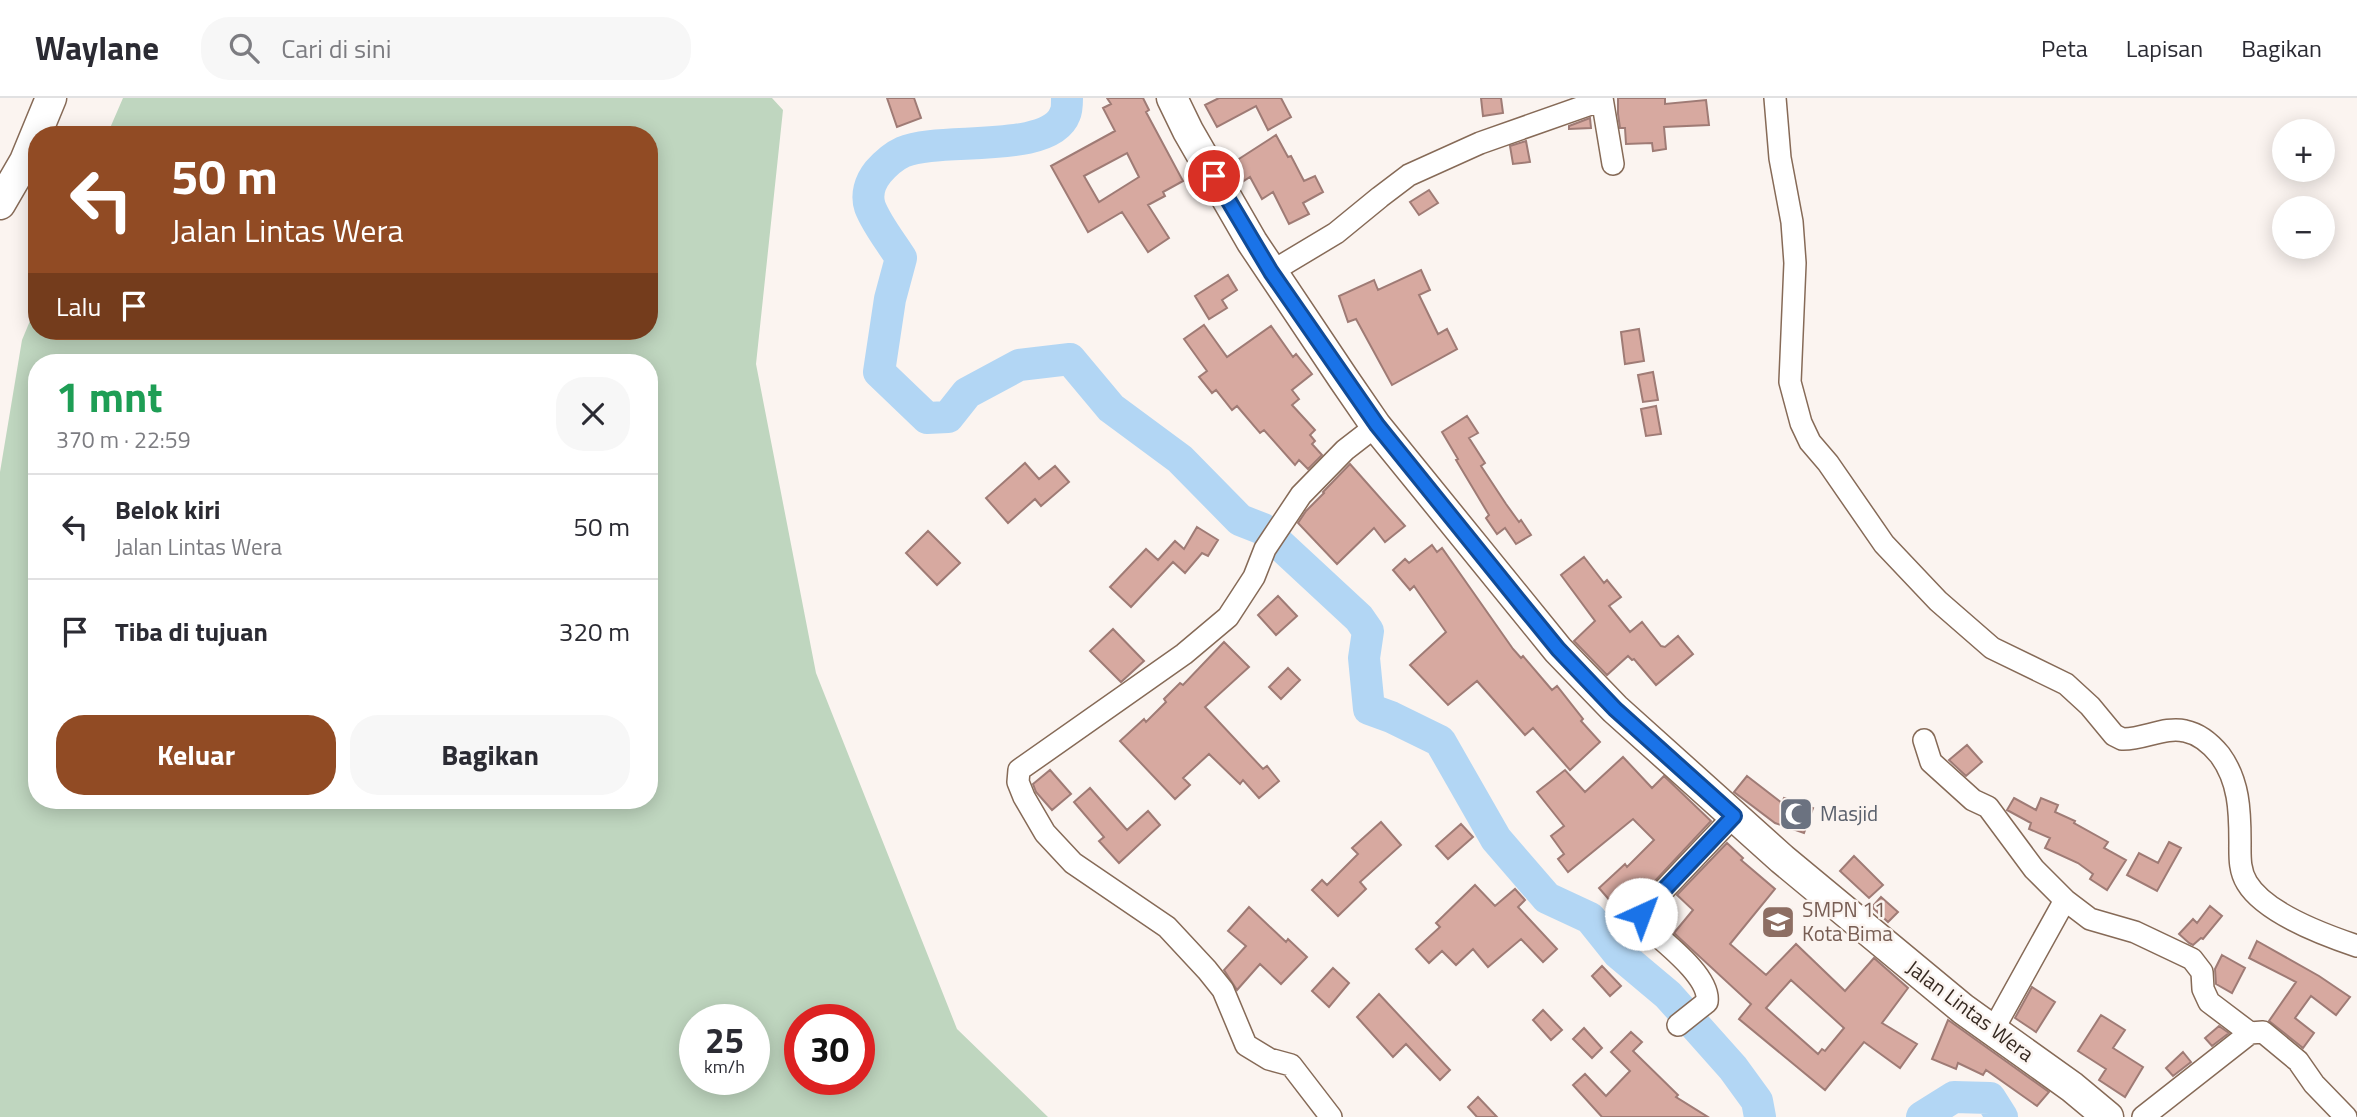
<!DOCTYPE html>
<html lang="id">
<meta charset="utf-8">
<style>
body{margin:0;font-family:"Titillium Web",sans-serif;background:#f7f7f7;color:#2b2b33;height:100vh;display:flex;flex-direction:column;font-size:26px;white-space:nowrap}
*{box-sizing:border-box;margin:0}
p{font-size:23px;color:#7c7c81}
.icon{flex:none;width:38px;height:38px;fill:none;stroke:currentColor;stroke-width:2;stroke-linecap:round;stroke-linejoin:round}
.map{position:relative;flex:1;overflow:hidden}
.side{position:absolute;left:28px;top:256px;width:630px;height:455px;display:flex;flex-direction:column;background:#fff;border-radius:28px;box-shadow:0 4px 18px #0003}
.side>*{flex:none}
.banner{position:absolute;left:28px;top:28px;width:630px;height:214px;border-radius:28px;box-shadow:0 4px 18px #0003;background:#914b24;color:#fff;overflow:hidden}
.fabs{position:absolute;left:2272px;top:21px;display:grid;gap:14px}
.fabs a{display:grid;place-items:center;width:63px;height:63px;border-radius:50%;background:#fff;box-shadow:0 4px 18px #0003;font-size:35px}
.speed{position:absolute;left:679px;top:906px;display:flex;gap:14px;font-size:35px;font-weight:700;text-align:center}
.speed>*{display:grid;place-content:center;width:91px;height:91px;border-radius:50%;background:#fff;box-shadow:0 4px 18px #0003;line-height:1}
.speed small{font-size:18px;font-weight:400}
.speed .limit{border:10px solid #d22;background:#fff;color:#111}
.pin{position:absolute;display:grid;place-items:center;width:60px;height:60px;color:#fff;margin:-30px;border:4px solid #fff;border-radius:50%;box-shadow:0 2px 7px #0007}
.me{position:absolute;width:77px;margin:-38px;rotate:43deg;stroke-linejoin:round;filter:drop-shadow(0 0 5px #0008)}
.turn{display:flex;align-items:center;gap:24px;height:147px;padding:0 28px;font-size:32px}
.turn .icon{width:91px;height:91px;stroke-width:2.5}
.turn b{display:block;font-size:49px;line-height:60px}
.then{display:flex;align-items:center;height:66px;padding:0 28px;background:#0003;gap:14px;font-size:26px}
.round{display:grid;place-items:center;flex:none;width:74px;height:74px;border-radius:28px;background:#f7f7f7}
.headline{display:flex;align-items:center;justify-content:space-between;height:119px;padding:0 28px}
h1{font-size:42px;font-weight:700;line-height:52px;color:#1e9e55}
.button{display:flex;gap:14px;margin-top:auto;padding:14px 28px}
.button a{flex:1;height:80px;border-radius:28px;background:#914b24;color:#fff;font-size:28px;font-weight:700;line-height:80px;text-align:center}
.button a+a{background:#f7f7f7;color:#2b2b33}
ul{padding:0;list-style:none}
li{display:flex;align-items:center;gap:21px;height:105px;padding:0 28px;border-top:2px solid #e1e1e2}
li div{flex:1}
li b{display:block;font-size:26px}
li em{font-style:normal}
header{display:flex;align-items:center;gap:42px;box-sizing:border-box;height:98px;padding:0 35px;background:#fff;border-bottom:2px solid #e1e1e2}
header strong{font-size:33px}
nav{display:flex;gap:38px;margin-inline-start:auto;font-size:24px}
.search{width:490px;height:63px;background:#f7f7f7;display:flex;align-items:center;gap:18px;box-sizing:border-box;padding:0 24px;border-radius:28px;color:#7c7c81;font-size:26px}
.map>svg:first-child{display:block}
</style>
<header>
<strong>Waylane</strong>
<div class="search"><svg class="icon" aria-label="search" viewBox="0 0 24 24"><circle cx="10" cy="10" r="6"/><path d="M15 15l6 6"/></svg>Cari di sini</div>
<nav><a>Peta</a><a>Lapisan</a><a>Bagikan</a></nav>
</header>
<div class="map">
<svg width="2357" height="1019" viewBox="0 0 2357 1019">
<rect width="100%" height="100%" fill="#fbf4f0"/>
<!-- green -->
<path fill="#bfd6bf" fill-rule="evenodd" d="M123,0h649l11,12 -27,254 60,309 141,356 91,88h-1048v-645l22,-132 15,-36v27h612v-196h-542zM37,264h612v438h-612zM695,922h59v60h-59zM800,922h59v60h-59z"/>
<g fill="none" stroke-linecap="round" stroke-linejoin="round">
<!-- river -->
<path stroke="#b2d6f4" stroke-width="32" d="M1067,0c0,5 0,12 -2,16 -15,41 -126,22 -162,38 -11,5 -18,12 -25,20 -8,10 -12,23 -8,35 7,18 21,35 31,51l-11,41 -11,73 48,46 21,-1 19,-24 52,-28 51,-6 41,49 69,51 60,61 23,9 96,89 9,13 -4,27 5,51 22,8 49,24 56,98 51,59 43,20 28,35 50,42 65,73 24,33 3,16
M1922,1019l32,-20 36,1 12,19"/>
</g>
<!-- building -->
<path fill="#d7a9a0" stroke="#9f7b75" stroke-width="2" fill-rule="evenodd" d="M887,0h27l7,20 -24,9z
M1107,0h36l6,12 -3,2 37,69 -20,11 2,4 -17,9 21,33 -21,14 -26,-40 -34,20 -37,-66 64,-35 -12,-23 8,-4zM1127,55l12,24 -40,25 -15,-26z
M1219,0h62l10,19 -23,13 -12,-24 -39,21 -12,-22z
M1481,0h20l2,15 -20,3z
M1618,0h47v6l41,-4 3,25 -45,2 2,22 -13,2 -1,-8 -26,1 -1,-16h-5l-2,-14z
M1590,20l1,10 -22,1v-3z
M1276,37l12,22 3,-1 13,25 11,-5 8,16 -20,11 6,11 -20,10 -16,-32 -11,7 -12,-22 -11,7 -11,-18z
M1526,43l4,21 -17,2 -3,-18z
M1429,92l9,13 -19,12 -9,-13z
M1421,172l9,20 -11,5 19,39 9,-5 10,20 -65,36 -36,-66 -8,3 -9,-26 35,-16 4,10z
M1228,177l9,15 -15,10 5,8 -18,11 -14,-23z
M1204,227l23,32 44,-31 22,31 3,-3 16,20 -20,16 7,9 -7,6 23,25 -5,5 5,6 -3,3 10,11 -14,14 -9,-9 -4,5 -31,-35 -4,3 -23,-27 -5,4 -16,-20 -4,3 -13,-16 8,-6 -23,-32z
M1639,231l5,32 -19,3 -4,-32z
M1653,274l5,28 -15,2 -5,-27z
M1656,308l5,28 -15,2 -5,-27z
M1467,318l11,17 -9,5 16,25 -4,3 25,38 13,18 2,-2 10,15 -15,9 -11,-16 -8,6 -11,-16 3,-3 -33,-55 2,-1 -16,-27z
M1025,365l14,16 16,-13 14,16 -28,24 -6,-7 -27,24 -22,-25z
M1350,366l55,62 -20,16 -11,-14 -37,36 -39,-41 8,-12 18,-18 -1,-1z
M1197,429l21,13 -10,16 -6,-3 -17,20 -12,-11 -42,45 -21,-20 36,-38 12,11 17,-19 9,8z
M928,433l32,32 -23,22 -31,-32z
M1432,447l5,7 5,-4 71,101 8,9 2,-2 29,34 5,-4 26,33 -2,2 19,21 -30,28 -37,-42 -8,7 -48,-54 -29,24 -38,-40 36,-33 -32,-46 -4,4 -17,-20 12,-11 4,4z
M1584,459l20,26 3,-3 14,17 -12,9 21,26 12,-10 19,24 4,1 13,-11 15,18 -37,31 -22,-26 -2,1 -4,-4 -21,19 -33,-34 21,-20 -34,-46z
M1278,498l19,20 -21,19 -18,-20z
M1113,531l31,32 -23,21 -31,-31z
M1224,544l25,25 -44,40 58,62 4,-3 12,15 -20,17 -16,-18 -3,4 -31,-30 -26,24 7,7 -15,14 -55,-58 24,-22 2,3 20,-20 -2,-3 16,-16 3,2z
M1288,570l12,12 -19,19 -12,-12z
M1967,647l15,17 -16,14 -17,-16z
M1623,659l29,31 12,-12 47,45 -72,77 -10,-10 -17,15 -13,-15 26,-24 2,3 27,-27 -21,-21 -65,53 -10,-13 6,-5 -13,-18 13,-10 -27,-34 28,-22 20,22z
M1050,672l21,24 -19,16 -16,-18 -3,-8z
M1747,678l35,27 2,-5 29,10 -9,25 -29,-10 -41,-31z
M1090,690l37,42 21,-19 12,14 -41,38 -20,-22 5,-4 -30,-35z
M2014,700l22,12 5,-12 17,7 -3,7 20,9 -1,2 34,19 -4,6 22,12 -19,30 -17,-11 3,-5 -15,-11 -33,-15 5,-10 -21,-9 2,-6 -24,-13z
M1381,724l20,23 -41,37 6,7 -28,27 -26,-26 10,-10 5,5 31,-31 -6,-6z
M1461,726l12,13 -25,22 -12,-13z
M2169,744l12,6 -24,43 -30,-16 12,-22 19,10z
M1727,745l16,15 -2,2 34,29 -45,55 36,31 30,-31 49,47 29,-33 34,30 -26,35 35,21 -17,24 -36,-26 -39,48 -86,-71 12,-15 -77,-71 19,-23 -16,-15zM1791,882l53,48 -19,23 -3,-2 -4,5 -52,-46z
M1854,758l29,29 -14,13 -29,-27z
M1475,787l20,21 20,-17 10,11 -7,7 39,42 -14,13 -22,-23 -33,28 -15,-18 -17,16 -14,-14 -13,12 -13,-14 24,-22 -4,-4z
M1881,799l17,15 -10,10 -16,-15z
M2210,808l12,10 -19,23 -2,-1 -8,7 -4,-2 -10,-9 14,-15 4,4z
M1249,809l37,35 2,-3 19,18 -26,27 -21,-20 -23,26 -13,-20 22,-24 -18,-15z
M2257,843l62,35 31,21 -14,18 -25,-19 -16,22 19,15 -11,15 -34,-27 27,-39 -47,-24z
M2222,857l23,13 -13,25 -16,-9 -1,-15z
M1602,868l19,20 -11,10 -18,-20z
M1333,870l16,15 -20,24 -17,-16z
M2032,889l23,15 -19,30 -21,-14z
M1379,896l71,76 -10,10 -34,-36 -13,13 -36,-40z
M1543,912l19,20 -11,10 -18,-20z
M2101,917l24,15 -12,18 30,19 -18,30 -26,-17 7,-11 -28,-18z
M1948,922l3,2 98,70 -12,14 -51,-36 -3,5 -25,-12 -2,6 -24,-10z
M2219,928l10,7 -17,13 -7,-8z
M1584,930l18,20 -10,10 -19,-19z
M1631,934l11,10 -9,9 45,44 -2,2 32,20h-106l-29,-32 12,-11 21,22 24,-25 -19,-19z
M2183,954l8,10 -18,14 -7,-8z
M1478,999l19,20h-20l-9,-10z"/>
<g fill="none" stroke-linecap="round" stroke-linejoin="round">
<!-- street casing -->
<g stroke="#866a57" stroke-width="24">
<path id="street" d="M1602,0l11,66
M1775,0l5,60 12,64 3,41 -5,119 11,41 9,19 18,21 56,81 54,57 54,47 74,36 24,22 24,29 8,4c21,1 43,-13 63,-8 15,3 26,13 35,24 19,26 20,55 20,87 0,14 -1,28 7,41 18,30 77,52 110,63
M1271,174l65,-39 44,-36 29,-22 71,-32 122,-43
M1924,642l7,22 42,38 15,7 46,62 31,31
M1678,927l29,-23c4,-26 -46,-62 -64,-79l-2,-9 93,-98
M1993,932l72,-130 25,19 45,13 57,27 10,13 1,17 6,13 41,31
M1331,1019l-40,-52 -22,-6 -23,-14 -23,-55 -16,-20 -40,-43 -94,-64 -28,-30 -21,-36 -6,-15 1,-12 165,-116 44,-37 26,-40 11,-28 36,-54 44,-45 31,-24
M2143,1019l107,-84 13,-1 35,29 16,23 32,33"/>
</g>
<!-- secondary casing -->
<g stroke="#866a57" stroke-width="33">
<path id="secondary" d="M1172,0l16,33 64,111 91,136 33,48 182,224 57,59 167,150 181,150 109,78 36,30
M0,106l25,-43 26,-63"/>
</g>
<!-- street -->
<use href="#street" stroke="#fff" stroke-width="21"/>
<!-- secondary -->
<use href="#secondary" stroke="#fff" stroke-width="30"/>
</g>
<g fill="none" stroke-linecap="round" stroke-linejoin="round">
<!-- route casing -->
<g stroke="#114b97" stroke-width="18">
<path id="route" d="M1214,78l57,96 106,153 150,186 31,38 57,60 119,107 -93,98"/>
</g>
<!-- route -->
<use href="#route" stroke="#1a73e8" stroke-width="12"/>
</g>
<!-- icons -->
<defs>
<g id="mosque-square" transform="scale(1.75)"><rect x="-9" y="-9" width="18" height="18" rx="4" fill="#6b7280" stroke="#fbf4f0"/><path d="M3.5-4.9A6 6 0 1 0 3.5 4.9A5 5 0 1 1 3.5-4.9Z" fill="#fff"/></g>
<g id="school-square" transform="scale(1.75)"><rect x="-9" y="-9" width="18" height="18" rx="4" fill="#8d6e63" stroke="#fbf4f0"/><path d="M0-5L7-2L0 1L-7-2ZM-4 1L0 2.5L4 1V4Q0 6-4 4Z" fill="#fff"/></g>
</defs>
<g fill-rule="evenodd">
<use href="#mosque-square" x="1796" y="716"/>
<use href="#school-square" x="1778" y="824"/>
</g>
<g text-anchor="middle" stroke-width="5" stroke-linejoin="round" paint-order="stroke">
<!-- worship labels -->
<g font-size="21" fill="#5b616d" stroke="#fbf4f0" text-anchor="start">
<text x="1820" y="723">Masjid</text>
</g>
<!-- education labels -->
<g font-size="21" fill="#785e54" stroke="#fbf4f0" text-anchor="start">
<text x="1802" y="819">SMPN 11<tspan x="1802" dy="24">Kota Bima</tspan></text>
</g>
<!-- street labels -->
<g font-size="21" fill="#362a22" stroke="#fbf4f0">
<text transform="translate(1970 913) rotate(37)" y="7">Jalan Lintas Wera</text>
</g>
</g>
</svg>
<div class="fabs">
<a>+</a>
<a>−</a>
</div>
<div class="speed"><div>25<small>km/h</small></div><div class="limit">30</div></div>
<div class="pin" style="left:1214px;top:78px;background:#d93025"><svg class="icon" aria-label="arrive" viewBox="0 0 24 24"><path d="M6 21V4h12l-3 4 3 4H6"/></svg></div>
<svg class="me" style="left:1641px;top:816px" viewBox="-20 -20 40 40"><circle r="19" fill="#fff"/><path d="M0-13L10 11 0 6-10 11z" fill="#1a73e8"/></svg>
<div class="banner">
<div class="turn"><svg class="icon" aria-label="left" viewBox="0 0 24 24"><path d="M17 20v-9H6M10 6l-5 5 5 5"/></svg><div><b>50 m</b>Jalan Lintas Wera</div></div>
<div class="then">Lalu<svg class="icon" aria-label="arrive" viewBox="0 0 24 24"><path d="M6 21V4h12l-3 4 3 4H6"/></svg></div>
</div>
<section class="side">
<div class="headline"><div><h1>1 mnt</h1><p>370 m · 22:59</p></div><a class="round"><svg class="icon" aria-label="close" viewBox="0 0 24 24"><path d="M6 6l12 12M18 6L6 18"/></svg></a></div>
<ul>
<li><svg class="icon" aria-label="left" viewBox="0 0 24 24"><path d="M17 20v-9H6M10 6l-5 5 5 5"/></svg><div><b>Belok kiri</b><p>Jalan Lintas Wera</p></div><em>50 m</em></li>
<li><svg class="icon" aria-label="arrive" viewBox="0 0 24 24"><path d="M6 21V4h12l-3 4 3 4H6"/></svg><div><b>Tiba di tujuan</b></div><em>320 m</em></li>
</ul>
<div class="button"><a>Keluar</a><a>Bagikan</a></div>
</section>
</div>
